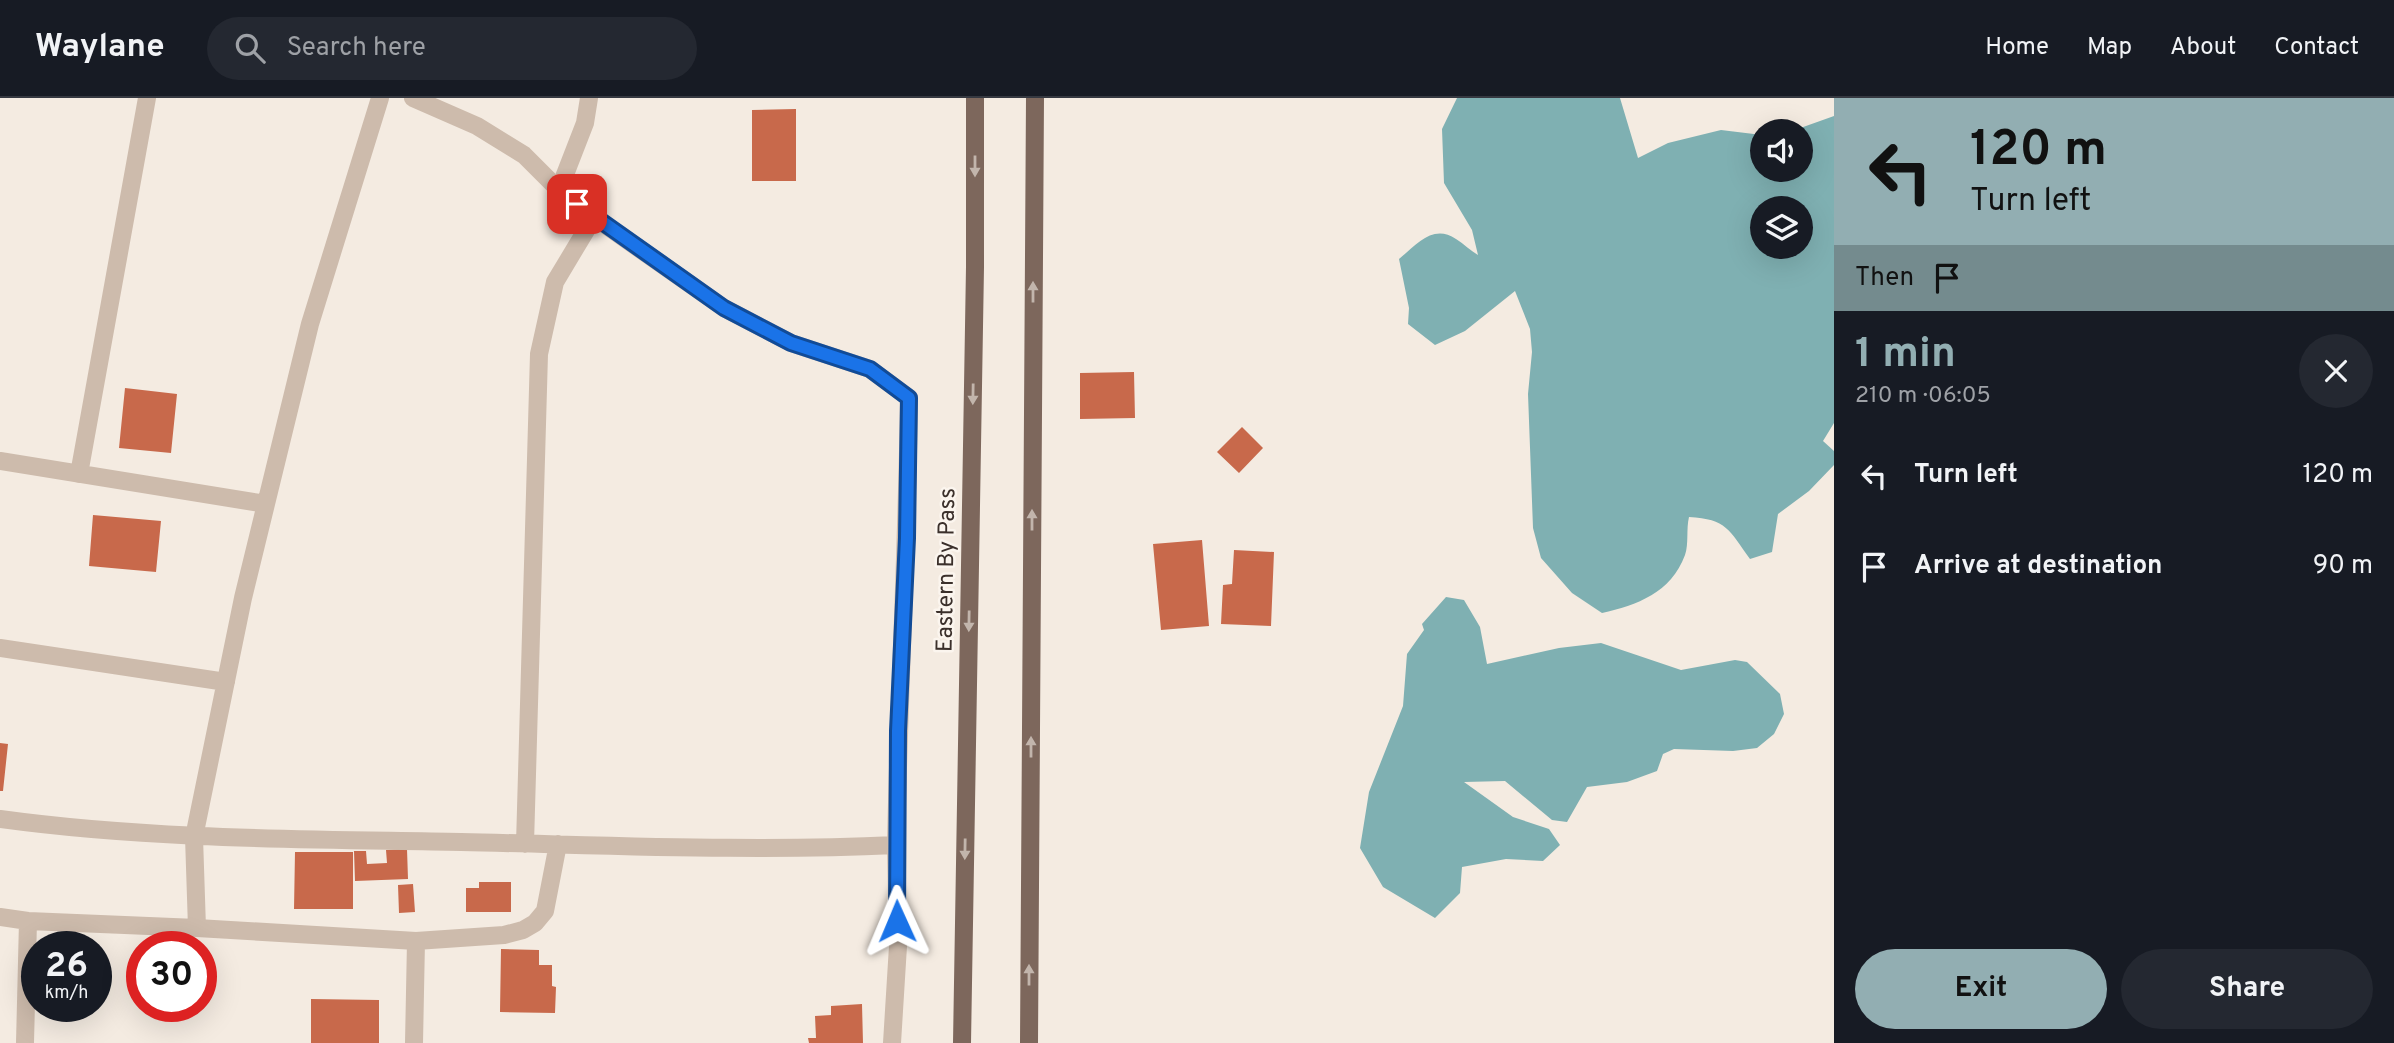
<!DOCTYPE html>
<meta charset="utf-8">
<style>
body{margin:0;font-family:Overpass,sans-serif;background:#242831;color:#f1f3f6;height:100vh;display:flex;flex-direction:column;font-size:26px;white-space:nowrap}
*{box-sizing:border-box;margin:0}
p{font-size:23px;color:#9ea1a6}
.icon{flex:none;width:38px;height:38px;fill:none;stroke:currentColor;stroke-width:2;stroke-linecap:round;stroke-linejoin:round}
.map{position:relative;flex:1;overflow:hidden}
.details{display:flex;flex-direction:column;background:#171b24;width:560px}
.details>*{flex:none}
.hud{background:#92aeb2;color:#111;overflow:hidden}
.buttons{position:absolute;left:1750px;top:21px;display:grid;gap:14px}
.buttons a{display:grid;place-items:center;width:63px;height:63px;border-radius:50%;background:#171b24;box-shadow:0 7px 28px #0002;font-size:35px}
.speed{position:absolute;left:21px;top:833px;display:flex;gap:14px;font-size:35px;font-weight:700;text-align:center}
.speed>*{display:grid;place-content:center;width:91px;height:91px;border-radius:50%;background:#171b24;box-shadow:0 7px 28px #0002;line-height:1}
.speed small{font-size:18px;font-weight:400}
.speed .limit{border:10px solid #d22;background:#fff;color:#111}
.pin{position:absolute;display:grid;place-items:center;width:60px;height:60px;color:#fff;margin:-30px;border-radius:14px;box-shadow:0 4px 10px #0006}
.me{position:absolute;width:77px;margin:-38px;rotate:359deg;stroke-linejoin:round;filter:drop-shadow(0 0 5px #0008)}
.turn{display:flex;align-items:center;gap:24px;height:147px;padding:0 21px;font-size:32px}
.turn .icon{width:91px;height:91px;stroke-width:2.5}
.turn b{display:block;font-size:49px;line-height:60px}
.then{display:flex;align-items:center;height:66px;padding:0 21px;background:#0003;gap:14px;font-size:26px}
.round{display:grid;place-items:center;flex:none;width:74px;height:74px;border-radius:37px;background:#242831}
.headline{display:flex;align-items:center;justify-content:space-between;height:119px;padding:0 21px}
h1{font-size:42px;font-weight:700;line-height:52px;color:#92aeb2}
.action{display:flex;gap:14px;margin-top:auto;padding:14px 21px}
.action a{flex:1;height:80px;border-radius:42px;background:#92aeb2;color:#111;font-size:28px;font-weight:700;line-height:80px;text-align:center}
.action a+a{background:#242831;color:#f1f3f6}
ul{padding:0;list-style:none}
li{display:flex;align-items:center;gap:21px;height:91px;padding:0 21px}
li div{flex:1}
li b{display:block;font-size:26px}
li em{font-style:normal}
header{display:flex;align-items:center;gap:42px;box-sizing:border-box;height:98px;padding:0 35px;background:#171b24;border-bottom:2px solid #363941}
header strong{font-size:33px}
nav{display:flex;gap:38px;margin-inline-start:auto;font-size:24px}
.search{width:490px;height:63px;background:#242831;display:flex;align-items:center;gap:18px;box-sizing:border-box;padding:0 24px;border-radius:38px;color:#9ea1a6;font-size:26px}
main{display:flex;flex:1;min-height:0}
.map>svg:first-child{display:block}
</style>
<header>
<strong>Waylane</strong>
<div class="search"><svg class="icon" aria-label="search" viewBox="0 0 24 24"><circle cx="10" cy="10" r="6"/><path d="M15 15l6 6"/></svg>Search here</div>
<nav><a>Home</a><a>Map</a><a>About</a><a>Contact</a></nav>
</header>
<main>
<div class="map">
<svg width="1834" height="945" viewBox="0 0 1834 945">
<rect width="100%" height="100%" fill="#f4ebe1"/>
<!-- water -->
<path fill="#7fb0b2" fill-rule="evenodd" d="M1457,0h163l18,60 30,-15 53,-13 41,5v35h39v-39h-9l42,-15v307l-11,18 11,10v14l-25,26 -31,23 -6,38 -22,7c-21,-29 -23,-40 -61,-42 -3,12 0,27 -4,38 -14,38 -48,50 -83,58l-30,-20 -31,-35 -8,-30 -5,-134 4,-42 -2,-23 -15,-38 -50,40 -30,14 -27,-21 1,-16 -10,-49c17,-14 34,-36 57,-20 8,5 15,12 22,16l-6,-25 -28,-47 -2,-54zM1762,110h39v39h-39z
M1446,499l18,3 16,27 7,37 72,-16 42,-5 80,27 54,-10 12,2 33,32 4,20 -10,20 -17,14 -24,3 -59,-2 -11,5 -6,17 -30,11 -40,5 -20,35 -15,-2 -47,-39 -41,1 49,35 36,12 11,16 -17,16 -37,-2 -44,8 -2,26 -25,25 -52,-31 -23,-39 9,-56 34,-86 4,-52 17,-24 -2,-6z"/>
<!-- building -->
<path fill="#c8694b" d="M796,11v72h-44v-71z
M1134,274l1,46 -55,1v-46z
M125,290l52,6 -6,59 -52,-5z
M1242,329l21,21 -24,25 -22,-21z
M93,417l68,6 -5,51 -67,-6z
M1202,442l7,86 -48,4 -8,-86z
M1234,452l40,2 -3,74 -50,-2 2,-39 9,-1z
M0,645l8,1 -5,47h-3z
M407,751l1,30 -53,2 -1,-30h12l1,13 20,-1 -1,-13z
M295,754h58v57h-59z
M479,784h32v30h-45v-24h13z
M413,786l2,28 -16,1 -1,-28z
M501,851l38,1v15h13v21l4,1 -1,26 -55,-1z
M311,901l68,1v43h-68z
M862,906l1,39h-54l-1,-5h8l-1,-22 16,-1v-9z"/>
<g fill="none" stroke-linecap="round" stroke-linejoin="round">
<!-- street -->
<path stroke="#cdbbac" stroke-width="18" d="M559,92l26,-67 4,-25
M0,363l266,43
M79,376l68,-376
M0,550l226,34
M0,721c153,21 307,20 461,23 145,3 291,10 435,3 3,-149 11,-298 13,-447l-39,-29 -79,-26 -67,-35 -130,-91 -35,-27 -35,-35 -47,-29 -64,-28
M525,746l14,-490 16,-72 39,-65
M0,819l28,4 169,7 219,13 88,-6 19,-5 12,-7 10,-12 13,-67
M197,830l-3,-91 49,-239 67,-274 70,-226
M25,945l3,-122
M414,945l2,-102
M892,945l6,-97 -2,-101"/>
<!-- primary -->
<path stroke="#7d675c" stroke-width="18" d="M962,945l13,-776v-169
M1029,945l6,-945"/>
</g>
<!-- one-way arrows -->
<defs><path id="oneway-solid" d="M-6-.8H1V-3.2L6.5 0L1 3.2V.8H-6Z" transform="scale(1.75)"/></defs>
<g fill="#c2b5ac">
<use href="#oneway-solid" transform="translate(975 68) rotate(90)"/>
<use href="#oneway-solid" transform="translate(1033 194) rotate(-90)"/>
<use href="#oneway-solid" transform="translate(973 296) rotate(91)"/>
<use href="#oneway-solid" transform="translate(1032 422) rotate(-90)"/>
<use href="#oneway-solid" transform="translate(969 523) rotate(91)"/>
<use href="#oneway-solid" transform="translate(1031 649) rotate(-90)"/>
<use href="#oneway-solid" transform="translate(965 751) rotate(91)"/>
<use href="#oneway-solid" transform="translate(1029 877) rotate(-90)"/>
</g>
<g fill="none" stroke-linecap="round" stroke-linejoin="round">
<!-- route casing -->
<g stroke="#114b97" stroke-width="18">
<path id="route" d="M577,106l147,104 67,35 79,26 39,29 -2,140 -9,193 -1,190"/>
</g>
<!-- route -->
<use href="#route" stroke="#1a73e8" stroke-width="12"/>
</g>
<g text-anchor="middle" stroke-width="5" stroke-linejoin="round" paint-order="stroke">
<!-- street labels -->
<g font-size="23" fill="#3b302b" stroke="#fbf5ee">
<text transform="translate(945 472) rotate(-89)" y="8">Eastern By Pass</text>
</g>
</g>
</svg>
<div class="buttons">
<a><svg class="icon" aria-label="sound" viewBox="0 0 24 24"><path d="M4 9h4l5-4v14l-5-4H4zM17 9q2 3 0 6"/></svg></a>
<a><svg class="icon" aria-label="layers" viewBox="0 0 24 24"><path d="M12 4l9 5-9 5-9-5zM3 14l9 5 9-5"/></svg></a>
</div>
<div class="speed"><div>26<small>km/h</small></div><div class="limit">30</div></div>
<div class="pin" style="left:577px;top:106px;background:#d93025"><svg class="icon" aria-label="arrive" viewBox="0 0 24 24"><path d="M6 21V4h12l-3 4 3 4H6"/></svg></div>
<svg class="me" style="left:897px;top:823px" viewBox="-20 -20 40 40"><path d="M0-17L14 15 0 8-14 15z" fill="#1a73e8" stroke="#fff" stroke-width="4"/></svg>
</div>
<section class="details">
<div class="hud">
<div class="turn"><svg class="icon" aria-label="left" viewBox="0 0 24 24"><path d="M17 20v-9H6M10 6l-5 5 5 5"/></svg><div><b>120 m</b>Turn left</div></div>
<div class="then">Then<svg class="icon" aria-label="arrive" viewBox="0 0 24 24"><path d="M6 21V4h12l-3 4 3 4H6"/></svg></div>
</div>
<div class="headline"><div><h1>1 min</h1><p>210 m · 06:05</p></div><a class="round"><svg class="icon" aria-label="close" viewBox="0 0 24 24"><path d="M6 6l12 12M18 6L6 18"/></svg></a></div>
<ul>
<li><svg class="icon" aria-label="left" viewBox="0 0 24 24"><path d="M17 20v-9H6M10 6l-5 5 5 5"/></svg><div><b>Turn left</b></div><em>120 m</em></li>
<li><svg class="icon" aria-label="arrive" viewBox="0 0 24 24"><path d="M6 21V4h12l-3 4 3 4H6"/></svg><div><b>Arrive at destination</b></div><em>90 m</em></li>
</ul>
<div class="action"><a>Exit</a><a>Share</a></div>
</section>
</main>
